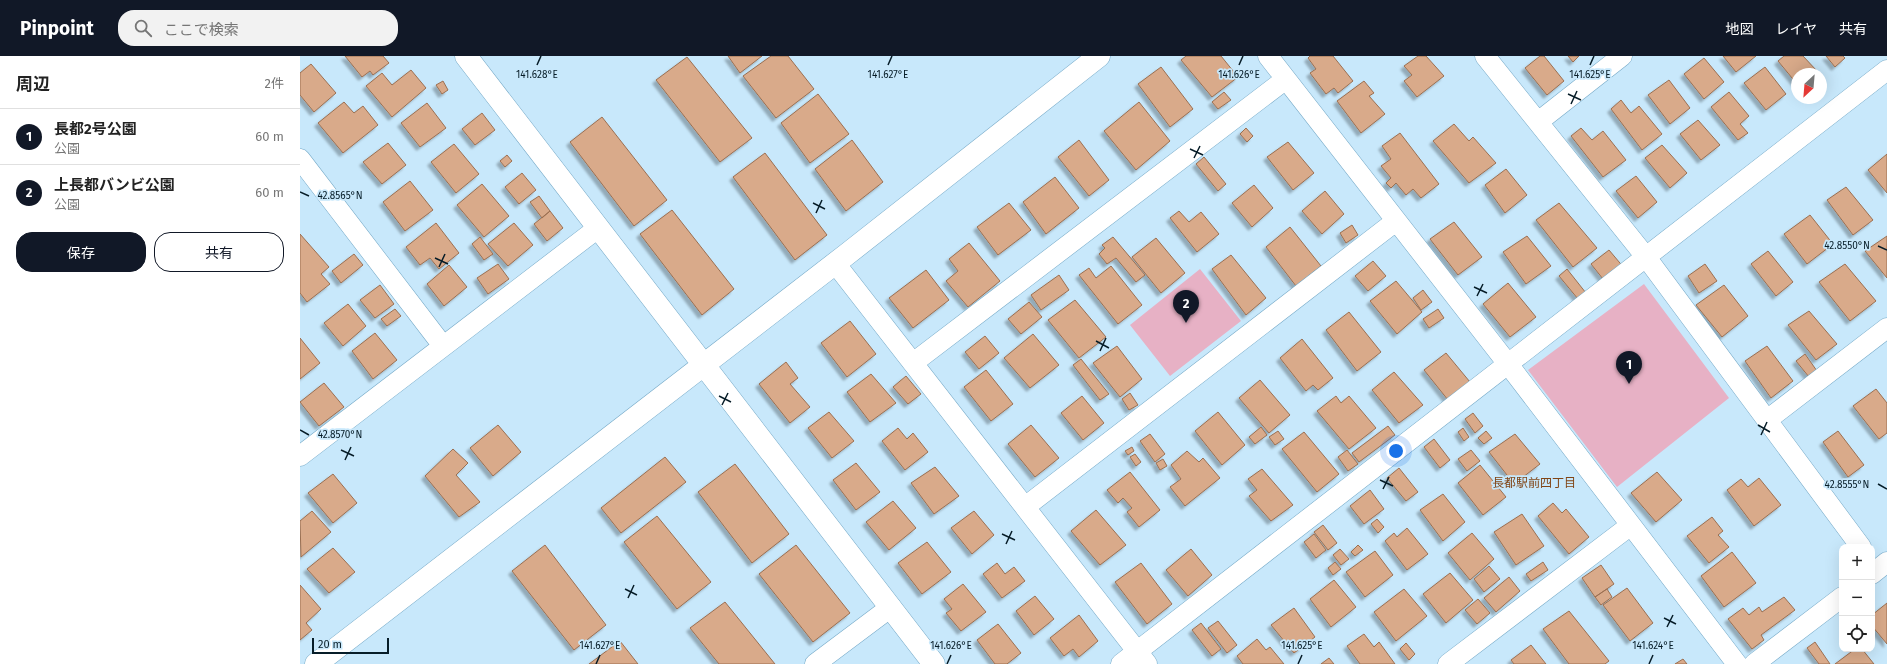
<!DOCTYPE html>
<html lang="ja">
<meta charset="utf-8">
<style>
body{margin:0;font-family:"Fira Sans","Noto Sans JP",sans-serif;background:#f2f2f2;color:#222}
.controls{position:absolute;right:12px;bottom:12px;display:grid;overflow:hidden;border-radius:8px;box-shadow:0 4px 16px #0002}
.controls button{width:36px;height:36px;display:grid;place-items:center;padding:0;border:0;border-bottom:1px solid #e0e0e0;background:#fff;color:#222;font:20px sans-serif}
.compass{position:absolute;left:1491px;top:12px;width:36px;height:36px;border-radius:50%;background:#fff;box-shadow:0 4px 16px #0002;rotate:206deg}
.scale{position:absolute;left:12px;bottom:10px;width:77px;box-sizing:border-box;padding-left:4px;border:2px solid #071d28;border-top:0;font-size:11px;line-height:14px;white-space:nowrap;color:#071d28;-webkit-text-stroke:3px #c8e8fb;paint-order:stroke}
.you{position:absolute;left:1096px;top:395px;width:14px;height:14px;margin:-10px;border:3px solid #fff;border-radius:50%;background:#1a73e8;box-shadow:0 0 0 6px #1a73e833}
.badge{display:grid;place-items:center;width:26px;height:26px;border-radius:50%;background:#111827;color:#fff;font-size:13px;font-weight:700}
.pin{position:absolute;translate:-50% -33px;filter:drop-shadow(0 1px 2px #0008)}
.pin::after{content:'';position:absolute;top:21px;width:14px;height:12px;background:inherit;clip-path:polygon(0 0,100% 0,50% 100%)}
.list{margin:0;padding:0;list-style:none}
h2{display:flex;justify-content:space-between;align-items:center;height:52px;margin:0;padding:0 16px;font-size:17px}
h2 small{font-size:13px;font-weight:400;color:#767676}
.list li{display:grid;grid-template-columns:26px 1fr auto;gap:12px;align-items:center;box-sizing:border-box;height:56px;padding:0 16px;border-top:1px solid #e0e0e0}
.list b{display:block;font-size:15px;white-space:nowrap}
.list p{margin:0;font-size:13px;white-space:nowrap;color:#767676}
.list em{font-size:13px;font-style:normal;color:#767676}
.actions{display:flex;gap:8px;padding:12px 16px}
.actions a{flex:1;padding:9px 0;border:1px solid #111827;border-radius:16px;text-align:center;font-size:14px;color:#111827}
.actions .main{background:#111827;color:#fff}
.icon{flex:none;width:22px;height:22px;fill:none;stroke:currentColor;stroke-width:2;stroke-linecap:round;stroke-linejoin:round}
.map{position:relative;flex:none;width:1587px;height:608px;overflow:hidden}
header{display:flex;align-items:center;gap:24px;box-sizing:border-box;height:56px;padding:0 20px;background:#111827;color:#fff}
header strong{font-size:19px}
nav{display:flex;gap:22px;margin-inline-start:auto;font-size:14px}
.search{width:280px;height:36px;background:#f2f2f2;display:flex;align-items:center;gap:10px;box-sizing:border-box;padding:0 14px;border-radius:16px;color:#767676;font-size:15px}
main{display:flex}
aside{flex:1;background:#fff}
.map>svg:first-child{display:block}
.green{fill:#e7b1c5}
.building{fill:#d9aa8a;stroke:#9b6f51;filter:url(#shadow)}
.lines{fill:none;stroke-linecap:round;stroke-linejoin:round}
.street-casing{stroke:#75a9c7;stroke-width:21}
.secondary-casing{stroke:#75a9c7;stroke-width:23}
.street{stroke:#fff;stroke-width:20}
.secondary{stroke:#fff;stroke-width:22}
.ticks{fill:none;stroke:#071d28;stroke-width:1.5}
.labels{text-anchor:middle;stroke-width:3.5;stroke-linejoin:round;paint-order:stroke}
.neighbourhood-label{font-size:12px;fill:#804516;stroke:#c8e8fb}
.ticks-label{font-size:10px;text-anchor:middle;fill:#071d28;stroke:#c8e8fb;stroke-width:3.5;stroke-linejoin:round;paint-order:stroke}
</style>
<header>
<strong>Pinpoint</strong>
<div class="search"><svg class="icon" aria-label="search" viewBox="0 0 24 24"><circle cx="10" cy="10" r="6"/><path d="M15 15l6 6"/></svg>ここで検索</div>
<nav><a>地図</a><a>レイヤ</a><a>共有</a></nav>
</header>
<main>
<aside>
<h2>周辺<small>2件</small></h2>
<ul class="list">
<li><span class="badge">1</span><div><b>長都2号公園</b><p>公園</p></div><em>60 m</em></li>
<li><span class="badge">2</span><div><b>上長都バンビ公園</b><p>公園</p></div><em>60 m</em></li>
</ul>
<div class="actions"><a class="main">保存</a><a>共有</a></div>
</aside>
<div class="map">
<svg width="1587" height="608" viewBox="0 0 1587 608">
<defs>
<filter id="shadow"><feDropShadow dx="-3.5" dy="3.5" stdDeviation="1" flood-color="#0004"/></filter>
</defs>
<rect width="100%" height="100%" fill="#c8e8fb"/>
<path class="green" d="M900 213 941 265 870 320 830 269Z
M1344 228 1429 342 1317 431 1228 314Z"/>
<path class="building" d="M45 0H83L89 7 73 19 70 15 62 21Z
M428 0H462L440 17Z
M471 0H488L514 33 476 62 443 20Z
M886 0H921L938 21 912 41 881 4Z
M1010 0H1033L1053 25 1038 37 1034 32 1026 38 1010 17 1016 13 1008 2Z
M1118 0H1126L1144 20 1117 41 1104 25 1112 19 1104 10Z
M1240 0H1244L1264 25 1247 39 1225 12Z
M1268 0H1279L1273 6Z
M1423 0H1456L1436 16Z
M1484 0H1503L1517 15 1513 18H1497V28L1478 5Z
M1526 0H1543L1545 2 1535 11Z
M387 1 452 82 420 106 356 24Z
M1404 2 1424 26 1404 43 1384 18Z
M11 8 36 37 14 56 0 39V17Z
M861 11 893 53 870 71 838 28Z
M1465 11 1486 38 1466 54 1444 27Z
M111 14 126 32 92 61 66 30 82 17 92 29Z
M1369 24 1390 52 1370 68 1348 39Z
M143 25 148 34 142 38 136 29Z
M1064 25 1074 37 1069 40 1085 58 1061 77 1037 45Z
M924 36 931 44 918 53 912 46Z
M1429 36 1449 60 1440 68 1448 77 1438 84 1411 51Z
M518 38 549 78 510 107 481 67Z
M1321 44 1331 57 1339 50 1362 78 1342 94 1311 53Z
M44 46 54 57 63 50 78 69 43 97 18 67Z
M839 46 870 85 836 114 804 75Z
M127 47 146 72 120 91 101 67Z
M182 57 195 74 175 89 162 73Z
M302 61 367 144 334 170 270 86Z
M1398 64 1420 89 1401 104 1380 78Z
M1154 68 1169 85 1173 81 1196 107 1169 127 1133 85Z
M946 72 953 80 947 86 940 78Z
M1281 72 1292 84 1303 75 1326 104 1303 121 1271 80Z
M1100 77 1139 128 1121 142 1113 133 1106 139 1096 127 1091 132 1086 127 1091 122 1081 110 1091 103 1082 90Z
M552 84 583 126 546 155 515 113Z
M779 84 809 124 789 140 758 101Z
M988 86 1014 117 993 134 967 101Z
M88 87 106 109 82 128 63 106Z
M154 88 179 118 156 137 131 106Z
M1362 89 1387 117 1370 132 1345 102Z
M465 97 527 179 495 204 433 121Z
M1587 98V137L1568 114Z
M207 99 212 105 205 111 200 105Z
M904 101 926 128 918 135 896 108Z
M1206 113 1227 139 1205 157 1185 129Z
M222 117 236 134 219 148 205 131Z
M1336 120 1357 146 1338 162 1316 135Z
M755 121 779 152 746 178 723 146Z
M110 125 133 154 105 175 83 146Z
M182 128 209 160 184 181 157 149Z
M954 129 973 152 952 171 932 147Z
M1546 131 1573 164 1553 179 1527 144Z
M1025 135 1044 158 1022 178 1002 155Z
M239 140 250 155 242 162 230 146Z
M709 147 731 174 698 199 677 171Z
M1259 147 1297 192 1273 211 1236 164Z
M372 154 434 233 402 259 340 178Z
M250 155 263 172 247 185 234 168Z
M879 155 889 166 901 156 919 178 897 196 870 162Z
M1510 159 1533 188 1507 208 1484 178Z
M1154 166 1182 201 1158 219 1130 183Z
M136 167 159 197 139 213 130 202 120 209 106 191Z
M214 167 233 189 208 210 188 188Z
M1052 169 1058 179 1046 187 1040 177Z
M990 171 1021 210 996 230 966 191Z
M0 178 29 211 21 218 30 228 7 246 0 237Z
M1227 180 1251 210 1226 228 1203 196Z
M1587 180V222L1565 195Z
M180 181 193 198 184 204 172 188Z
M813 181 845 219 836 226 816 202 807 208 799 198 805 192 802 189Z
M856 182 885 217 861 237 832 201Z
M669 187 700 225 668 251 646 225 658 215 649 203Z
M1309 194 1325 213 1307 228 1291 208Z
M1468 195 1493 226 1476 240 1451 208Z
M54 198 63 209 41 227 32 215Z
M931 199 966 242 946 259 912 213Z
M1073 205 1086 220 1068 235 1055 220Z
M198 208 209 223 188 238 177 222Z
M1405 208 1417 225 1399 237 1388 220Z
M1545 208 1576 245 1550 265 1519 226Z
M149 209 167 231 144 250 127 228Z
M811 210 842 249 818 268 779 219 789 212 796 222Z
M1267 213 1286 237 1278 243 1259 220Z
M626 214 649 244 613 272 589 242Z
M759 219 769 234 741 254 731 239Z
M1096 225 1122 256 1097 278 1070 245Z
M1208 227 1236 261 1210 281 1183 248Z
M80 229 94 248 75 262 60 244Z
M1424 229 1448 260 1422 281 1396 249Z
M1123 234 1132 246 1121 254 1113 242Z
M775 244 806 281 779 302 748 264Z
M729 246 742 261 721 278 708 263Z
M48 248 66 270 43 290 24 267Z
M95 253 101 260 87 270 81 263Z
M1138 253 1144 262 1129 272 1123 263Z
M1509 255 1537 288 1516 304 1488 269Z
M1049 256 1081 296 1057 315 1026 274Z
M550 265 576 298 547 321 521 287Z
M75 277 97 304 73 323 52 295Z
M733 278 759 309 730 332 704 302Z
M685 280 699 297 679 313 665 296Z
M0 282 20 307 0 323Z
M1002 283 1033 322 1018 334 1013 329 1006 335 980 302Z
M817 290 842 323 820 341 793 307Z
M1467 290 1493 325 1471 342 1445 305Z
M1146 297 1170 326 1148 344 1124 314Z
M1505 298 1517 315 1509 321 1496 305Z
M781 303 809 338 800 344 773 309Z
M486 306 498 322 490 328 510 351 490 367 459 328Z
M686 314 713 348 691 365 664 331Z
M1094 316 1123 349 1099 367 1072 334Z
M571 318 596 347 570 366 547 336Z
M606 320 621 338 608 348 593 331Z
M960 324 990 359 969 377 939 342Z
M24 327 44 351 19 370 0 346Z
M1576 333 1587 347V377L1579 383 1553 350Z
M830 337 838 349 829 354 822 343Z
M782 340 804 367 783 384 761 357Z
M1036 340 1041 347 1049 340 1076 372 1049 393 1017 355Z
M529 356 554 385 532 402 508 372Z
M918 356 945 389 922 409 895 375Z
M1173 357 1183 370 1175 377 1165 363Z
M198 369 221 396 193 420 170 392Z
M731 369 759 402 735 421 708 388Z
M1088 370 1095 379 1059 406 1052 397Z
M961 371 967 379 955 388 949 381Z
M598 372 607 383 613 377 628 396 605 414 582 385Z
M1163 372 1169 381 1164 385 1158 376Z
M978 375 984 383 975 389 969 381Z
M1186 375 1192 382 1184 388 1178 382Z
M1538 375 1564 409 1548 421 1523 386Z
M1004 376 1039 418 1017 436 982 393Z
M850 378 865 398 855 406 840 385Z
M1215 378 1240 408 1214 428 1189 396Z
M1134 383 1150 404 1140 412 1124 391Z
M832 391 834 395 828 399 825 395Z
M153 393 168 407 156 419 180 446 159 461 125 420Z
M1047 394 1058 408 1048 415 1038 401Z
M1171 394 1180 405 1167 415 1158 403Z
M887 395 899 406 903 402 920 422 885 450 870 431 881 423 871 409Z
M835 398 841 406 836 410 830 401Z
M365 401 386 426 321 477 301 452Z
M863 403 867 410 860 414 856 407Z
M556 407 580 436 556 454 533 424Z
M435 408 489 478 452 507 398 436Z
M1180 409 1206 441 1183 459 1158 427Z
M635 411 659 440 634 458 611 427Z
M1099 412 1118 436 1106 445 1087 422Z
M962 413 993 449 971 465 949 440 957 434 948 423Z
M830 416 860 454 839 471 827 456 832 452 823 442 818 447 807 434Z
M1357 416 1382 444 1356 466 1331 437Z
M33 418 57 447 33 467 8 437Z
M1459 422 1481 449 1454 470 1427 434 1441 423 1448 431Z
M1070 434 1084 453 1064 468 1050 450Z
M1143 438 1165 466 1143 485 1120 454Z
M593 445 616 472 589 494 566 466Z
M1253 447 1262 457 1266 453 1289 481 1269 498 1238 460Z
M796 454 826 489 800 509 771 475Z
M12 455 31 476 1 501 0 465Z
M674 455 694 479 672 498 651 472Z
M1222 458 1244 490 1216 509 1194 476Z
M357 460 411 526 377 553 324 486Z
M1412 461 1423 475 1418 479 1429 491 1409 507 1387 480Z
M1077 463 1084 471 1078 477 1071 468Z
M1023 469 1037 487 1028 494 1014 476Z
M1107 472 1128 498 1107 514 1085 485 1094 477 1097 481Z
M1172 477 1194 503 1170 524 1148 497Z
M1014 478 1026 494 1016 502 1004 486Z
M627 486 651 516 622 538 598 507Z
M245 489 306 569 274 594 212 515Z
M496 489 550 557 513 586 459 518Z
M1058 489 1063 494 1055 500 1051 496Z
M33 492 55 516 29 537 7 513Z
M891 493 912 519 888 540 866 514Z
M1040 493 1049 503 1041 509 1033 499Z
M1075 495 1093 519 1065 541 1046 516Z
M1432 496 1456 527 1424 551 1401 520Z
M1035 506 1041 513 1033 519 1028 512Z
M1243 506 1248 514 1231 525 1226 518Z
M697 507 705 518 714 511 725 525 702 542 683 518Z
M841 507 872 548 847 568 815 526Z
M1301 509 1314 528 1295 541 1282 522Z
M1189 510 1200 523 1184 536 1174 523Z
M1150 517 1173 544 1146 567 1123 538Z
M1209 521 1220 535 1196 556 1184 542Z
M1034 524 1056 551 1031 571 1010 543Z
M663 528 686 556 661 575 646 557 652 553 644 543Z
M0 529 21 553 6 567 12 574 0 584Z
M1327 532 1353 567 1330 585 1303 549Z
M1104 533 1127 560 1096 585 1074 556Z
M1307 533 1312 541 1301 549 1295 541Z
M735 540 754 563 734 579 716 555Z
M1484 541 1495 554 1461 579 1464 584 1452 593 1428 563 1443 552 1449 559 1459 551 1462 556Z
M1178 543 1190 557 1177 568 1165 554Z
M425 546 475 608H419L390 572Z
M1587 547V588L1572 570V559Z
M994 552 1015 581 994 597 971 569Z
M1269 555 1309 605 1305 608H1269L1243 573Z
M779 559 798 585 779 601 773 593 764 600 750 582Z
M918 565 937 589 927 597 908 572Z
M901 567 921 593 912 600 892 574Z
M698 568 721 597 707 608H695L677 584Z
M1064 578 1074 591 1079 586 1095 608H1060L1047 590Z
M957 583 966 594 970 591 984 608H943L937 600Z
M320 585 338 608H289Z
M1515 586 1530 608H1519L1507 592Z
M1106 587 1115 598 1109 604 1100 593Z
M1231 589 1246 608H1214L1211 604Z
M1555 593H1562L1574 608H1535Z
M1029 602 1034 608H1021Z
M1383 603 1387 608H1375Z"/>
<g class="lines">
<defs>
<path id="street" d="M968 0 1208 308 1437 608
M1185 0 1346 201 1561 491
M1238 66 1322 0
M0 103 143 290
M535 207 847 608
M613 307 986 23
M1467 364 1587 272
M0 400 298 172
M725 451 1096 165
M1572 518 1587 506
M515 608 591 551
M821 608 1587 14
M1148 608 1331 469
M1454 608 1542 541"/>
<path id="secondary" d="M166 0 634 608
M16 608 546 199 799 0"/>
</defs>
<use href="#street" class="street-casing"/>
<use href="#secondary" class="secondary-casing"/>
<use href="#street" class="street"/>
<use href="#secondary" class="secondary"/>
</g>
<path class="ticks" d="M237 9 241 0M588 9 592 0M939 9 943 0M1290 9 1294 0M1268 38 1281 44M1271 48 1277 35M890 93 903 99M894 102 900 90M0 136 9 140M513 147 525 153M516 157 522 144M1578 190 1587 194M135 202 148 208M139 211 145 198M1174 231 1187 237M1177 240 1183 228M796 285 809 292M800 295 806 282M419 340 431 346M422 349 428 337M1458 369 1470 376M0 374 9 379M1461 379 1467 366M41 394 54 400M45 404 51 391M1080 424 1093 430M1578 428 1587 433M1083 433 1089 421M702 478 715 484M706 488 712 475M325 533 337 539M328 542 334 529M1364 562 1376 568M1367 571 1373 559M296 608 300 599M647 608 651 599M998 608 1002 599M1349 608 1353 599"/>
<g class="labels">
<g class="neighbourhood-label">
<text x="1234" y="431">長都駅前四丁目</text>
</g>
</g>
<g class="ticks-label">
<text x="237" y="22">141.628°E</text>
<text x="588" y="22">141.627°E</text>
<text x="939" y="22">141.626°E</text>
<text x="1290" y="22">141.625°E</text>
<text x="40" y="143">42.8565°N</text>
<text x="1547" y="193">42.8550°N</text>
<text x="40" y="382">42.8570°N</text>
<text x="1547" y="432">42.8555°N</text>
<text x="300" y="593">141.627°E</text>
<text x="651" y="593">141.626°E</text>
<text x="1002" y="593">141.625°E</text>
<text x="1353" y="593">141.624°E</text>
</g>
</svg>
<div class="controls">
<button>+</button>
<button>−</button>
<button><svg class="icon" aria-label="locate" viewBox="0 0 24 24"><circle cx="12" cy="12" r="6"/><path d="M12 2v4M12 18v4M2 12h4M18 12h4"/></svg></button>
</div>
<svg class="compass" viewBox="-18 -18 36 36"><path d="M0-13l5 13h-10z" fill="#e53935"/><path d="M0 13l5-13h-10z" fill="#767676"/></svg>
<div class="scale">20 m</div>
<div class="you"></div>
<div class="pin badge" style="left:1329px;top:328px">1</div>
<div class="pin badge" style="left:886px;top:267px">2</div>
</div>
</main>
